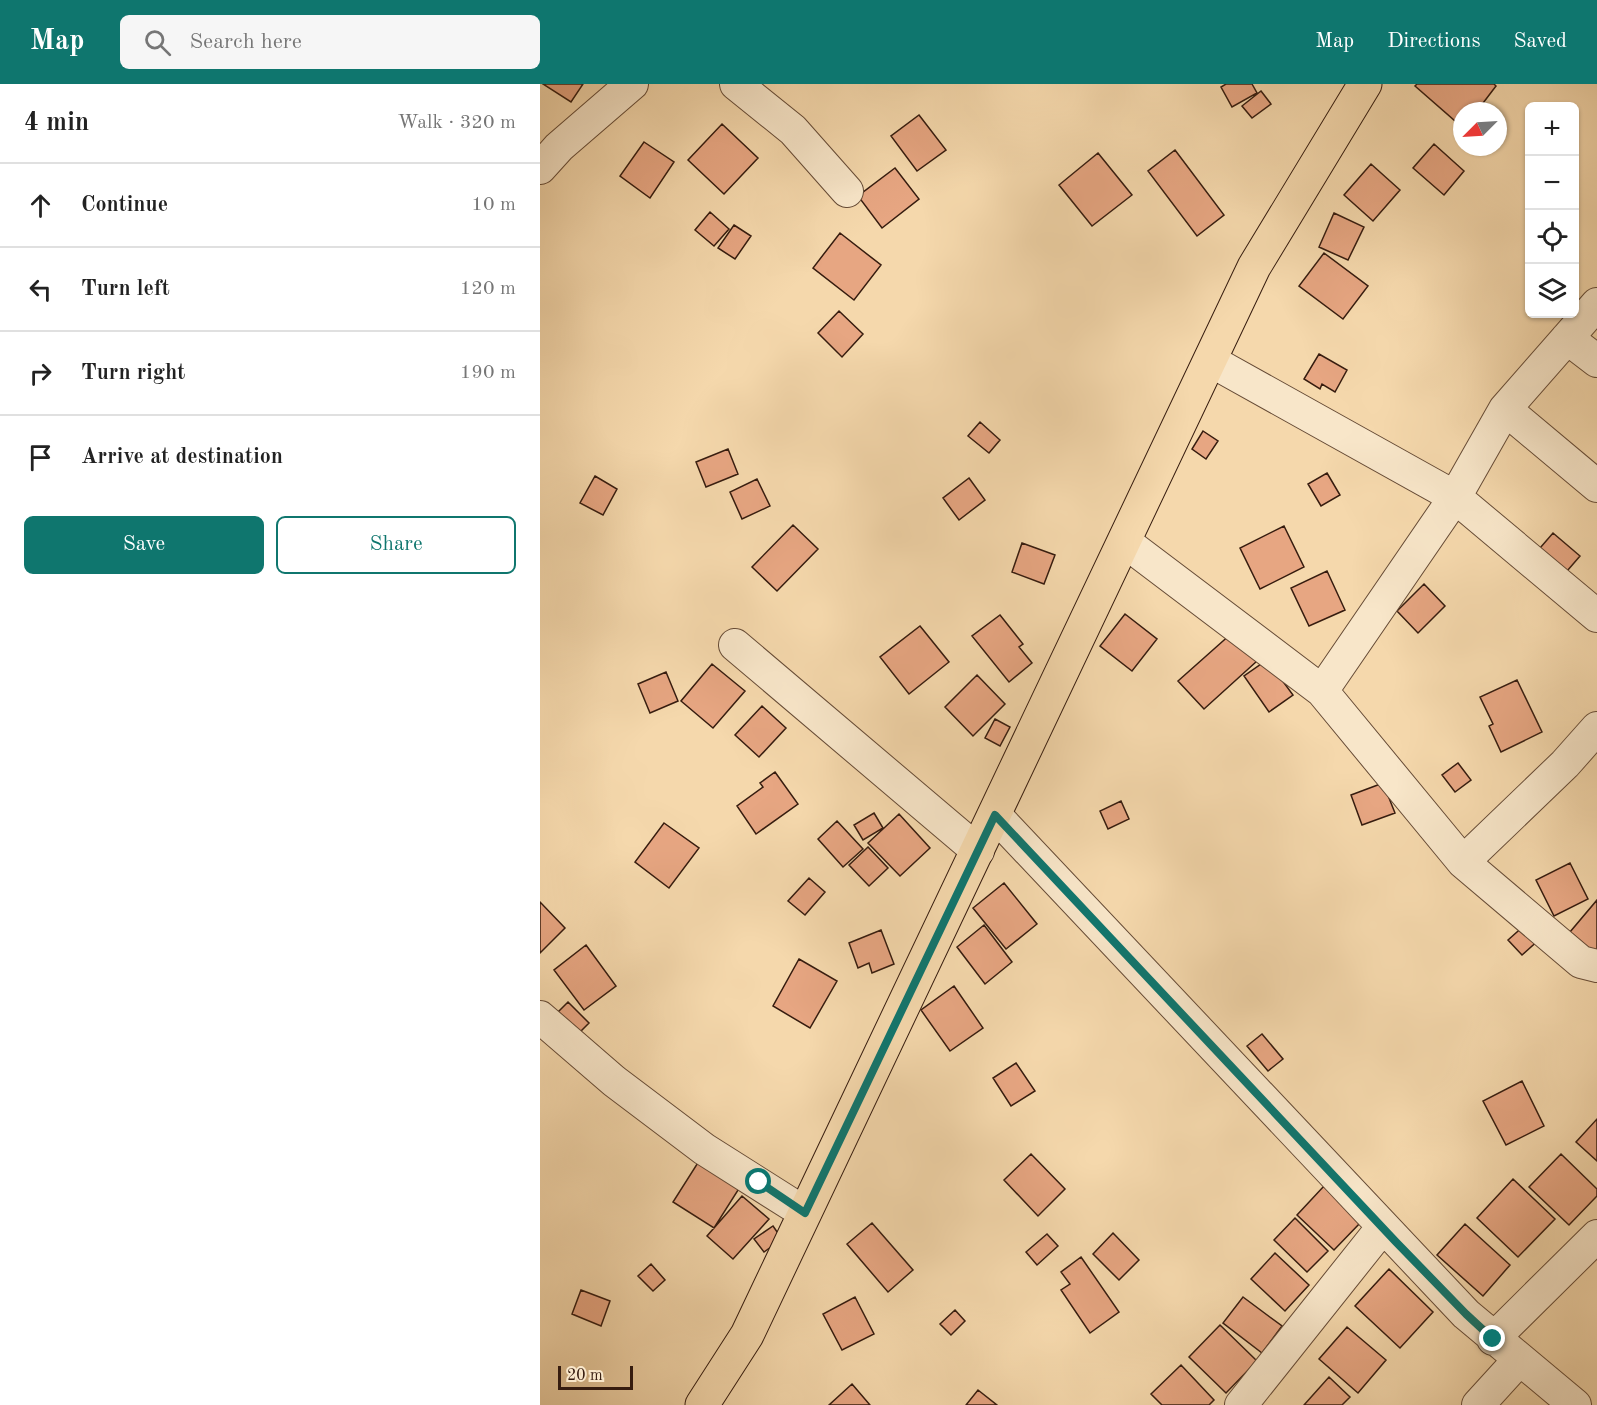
<!DOCTYPE html>
<meta charset="utf-8">
<style>
body{margin:0;font-family:"Old Standard TT",serif;background:#f6f6f6;color:#222}
.controls{position:absolute;right:18px;top:18px;display:grid;overflow:hidden;border-radius:9px;box-shadow:0 2px 4px #0004}
.controls button{width:54px;height:54px;display:grid;place-items:center;padding:0;border:0;border-bottom:2px solid #e0e0e0;background:#fff;color:#222;font:30px sans-serif}
.compass{position:absolute;left:913px;top:18px;width:54px;height:54px;border-radius:50%;background:#fff;box-shadow:0 2px 4px #0004;rotate:246deg}
.scale{position:absolute;left:18px;bottom:15px;width:75px;box-sizing:border-box;padding-left:6px;border:3px solid #361c0f;border-top:0;font-size:16px;line-height:21px;white-space:nowrap;color:#361c0f;-webkit-text-stroke:4px #f8e6c9;paint-order:stroke}
.stop{position:absolute;width:18px;height:18px;margin:-14px;border:4px solid #0f766e;border-radius:50%;background:#fff}
.stop.end{background:#0f766e;border-color:#fff;box-shadow:0 2px 6px #0008}
.list{margin:0;padding:0;list-style:none}
h2{display:flex;justify-content:space-between;align-items:center;height:78px;margin:0;padding:0 24px;font-size:26px}
h2 small{font-size:20px;font-weight:400;color:#767676}
.list li{display:grid;grid-template-columns:39px 1fr auto;gap:18px;align-items:center;box-sizing:border-box;height:84px;padding:0 24px;border-top:2px solid #e0e0e0}
.list b{display:block;font-size:22px;white-space:nowrap}
.list em{font-size:20px;font-style:normal;color:#767676}
.actions{display:flex;gap:12px;padding:18px 24px}
.actions a{flex:1;padding:14px 0;border:2px solid #0f766e;border-radius:9px;text-align:center;font-size:21px;color:#0f766e}
.actions .main{background:#0f766e;color:#fff}
.icon{flex:none;width:33px;height:33px;fill:none;stroke:currentColor;stroke-width:2;stroke-linecap:round;stroke-linejoin:round}
.map{position:relative;flex:none;width:1057px;height:1321px;overflow:hidden}
header{display:flex;align-items:center;gap:36px;box-sizing:border-box;height:84px;padding:0 30px;background:#0f766e;color:#fff}
header strong{font-size:28px}
nav{display:flex;gap:33px;margin-inline-start:auto;font-size:21px}
.search{width:420px;height:54px;background:#f6f6f6;display:flex;align-items:center;gap:15px;box-sizing:border-box;padding:0 21px;border-radius:9px;color:#767676;font-size:22px}
main{display:flex}
aside{flex:1;background:#fff}
.map>svg:first-child{display:block}
.building{fill:#e7a682;stroke:#361c0f;stroke-width:1.5}
.lines{fill:none;stroke-linecap:round;stroke-linejoin:round}
.minor-casing{stroke:#664b36;stroke-width:34}
.major-casing{stroke:#361c0f;stroke-width:35}
.minor{stroke:#f8e6c9;stroke-width:32}
.major{stroke:#f5d8ac;stroke-width:33}
.route{stroke:#0f766e;stroke-width:8}
</style>
<header>
<strong>Map</strong>
<div class="search"><svg class="icon" aria-label="search" viewBox="0 0 24 24"><circle cx="10" cy="10" r="6"/><path d="M15 15l6 6"/></svg>Search here</div>
<nav><a>Map</a><a>Directions</a><a>Saved</a></nav>
</header>
<main>
<aside>
<h2>4 min<small>Walk · 320 m</small></h2>
<ul class="list">
<li><svg class="icon" aria-label="ahead" viewBox="0 0 24 24"><path d="M12 20V5M6 11l6-6 6 6"/></svg><div><b>Continue</b></div><em>10 m</em></li>
<li><svg class="icon" aria-label="left" viewBox="0 0 24 24"><path d="M17 20v-9H6M10 6l-5 5 5 5"/></svg><div><b>Turn left</b></div><em>120 m</em></li>
<li><svg class="icon" aria-label="right" viewBox="0 0 24 24"><path d="M7 20v-9h11M14 6l5 5-5 5"/></svg><div><b>Turn right</b></div><em>190 m</em></li>
<li><svg class="icon" aria-label="arrive" viewBox="0 0 24 24"><path d="M6 21V4h12l-3 4 3 4H6"/></svg><div><b>Arrive at destination</b></div></li>
</ul>
<div class="actions"><a class="main">Save</a><a>Share</a></div>
</aside>
<div class="map">
<svg width="1057" height="1321" viewBox="0 0 1057 1321">
<rect width="100%" height="100%" fill="#f5d8ac"/>
<filter id="stains"><feTurbulence type="fractalNoise" baseFrequency=".00333" numOctaves="4"/><feColorMatrix values="0 0 0 0 .2 0 0 0 0 .09 0 0 0 0 .02 0 0 0 .5 -.17"/></filter>
<radialGradient id="worn" r=".72"><stop offset=".6" stop-color="#630" stop-opacity="0"/><stop offset="1" stop-color="#630" stop-opacity=".3"/></radialGradient>
<path class="building" d="M3 0H43L31 18Z
M686 0H712L717 9 692 23 681 3Z
M877 0H954L956 2 937 27H922V43L875 2Z
M721 7 731 20 712 34 702 22Z
M379 31 406 66 377 87 351 52Z
M182 40 218 74 184 110 148 76Z
M104 58 134 78 110 114 80 92Z
M894 60 924 87 904 111 873 84Z
M635 66 684 131 657 152 608 87Z
M558 69 592 111 552 142 519 101Z
M831 80 860 106 833 137 804 111Z
M355 84 379 115 342 144 318 112Z
M170 128 189 145 174 162 155 146Z
M794 129 824 143 808 176 779 163Z
M194 141 211 152 195 175 178 164Z
M300 149 341 181 314 216 273 184Z
M784 169 828 202 803 235 759 202Z
M299 227 323 250 302 273 278 249Z
M779 270 807 286 795 308 782 300 780 305 764 295Z
M440 338 460 356 449 369 428 352Z
M663 347 678 357 666 375 652 365Z
M188 365 198 390 166 403 156 378Z
M787 389 800 411 781 422 768 400Z
M55 392 77 405 63 431 40 419Z
M429 394 445 416 419 436 403 414Z
M217 395 230 422 202 435 190 408Z
M253 441 278 465 237 507 212 483Z
M744 442 764 483 720 505 700 464Z
M1013 449 1040 472 1021 494 994 471Z
M482 459 515 471 504 500 472 488Z
M787 487 805 526 769 542 751 504Z
M884 500 905 522 878 549 857 527Z
M585 530 617 555 592 587 560 562Z
M460 531 483 560 479 563 492 579 469 598 432 552Z
M380 542 409 578 369 610 340 573Z
M692 549 717 577 664 625 638 597Z
M744 564 739 592 753 611 729 628 704 592Z
M172 580 205 607 173 644 141 617Z
M126 588 138 617 110 629 98 600Z
M437 591 465 620 433 652 405 623Z
M977 596 1002 648 961 668 949 642 953 640 940 613Z
M222 622 246 644 219 673 195 651Z
M455 635 470 643 460 662 445 654Z
M918 679 931 696 915 708 902 691Z
M235 688 258 720 216 750 197 722 223 703 220 699Z
M843 699 855 729 822 741 811 711Z
M581 717 589 735 568 745 560 727Z
M334 729 343 744 323 756 314 741Z
M359 730 390 764 360 792 328 759Z
M297 737 323 765 303 783 278 755Z
M124 739 159 764 129 804 95 778Z
M328 763 348 784 329 802 309 781Z
M1030 779 1048 815 1014 832 996 796Z
M269 794 285 808 265 831 248 817Z
M464 799 497 840 466 865 433 824Z
M1057 816V871L1030 848Z
M0 818 25 844 0 869Z
M987 839 1001 854 982 871 968 856Z
M444 841 472 878 445 900 417 863Z
M341 846 354 880 332 889 329 879 318 884 309 859Z
M46 861 76 902 44 926 14 886Z
M259 875 297 897 270 944 233 922Z
M414 902 443 944 410 967 381 926Z
M28 918 49 939 30 958 9 937Z
M722 950 743 975 728 987 707 962Z
M476 979 495 1007 471 1022 453 994Z
M982 997 1004 1042 966 1061 943 1017Z
M1057 1035V1077L1036 1058Z
M491 1070 525 1105 498 1132 464 1096Z
M1021 1070 1057 1105V1112L1029 1141 989 1103Z
M159 1077 200 1103 174 1144 133 1118Z
M973 1095 1015 1135 978 1173 937 1134Z
M784 1102 821 1138 794 1166 757 1131Z
M202 1112 229 1135 193 1175 167 1152Z
M755 1134 788 1167 767 1188 734 1156Z
M332 1139 373 1186 348 1208 307 1160Z
M925 1140 970 1181 943 1212 897 1171Z
M233 1142 242 1155 224 1168 214 1155Z
M573 1149 599 1176 579 1196 553 1170Z
M507 1150 518 1162 497 1181 486 1168Z
M735 1169 769 1201 745 1227 711 1195Z
M541 1173 579 1228 550 1249 521 1206 530 1200 521 1188Z
M111 1180 125 1196 113 1207 98 1192Z
M849 1185 893 1228 860 1264 815 1222Z
M41 1206 70 1217 61 1242 32 1230Z
M315 1213 334 1250 302 1266 283 1230Z
M703 1213 742 1242 722 1269 683 1239Z
M415 1226 425 1237 411 1251 400 1240Z
M680 1241 717 1277 686 1309 649 1273Z
M807 1243 846 1276 818 1309 779 1275Z
M641 1281 674 1316 669 1321H622L611 1310Z
M789 1293 810 1313 802 1321H764Z
M312 1300 330 1321H289Z
M438 1306 457 1321H426Z"/>
<g class="lines">
<defs>
<path id="minor" d="M196 0 253 46 307 107
M0 84 19 63 92 0
M1057 220 965 325 915 413 1057 532
M1027 254 1057 277
M965 325 1057 402
M585 458 782 607 915 413 671 277
M195 561 438 767
M782 607 923 778 1041 878 1057 882
M455 731 926 1230 1035 1321
M923 778 1025 680 1057 644
M0 933 74 997 164 1065 265 1129
M953 1255 1057 1152
M701 1321 842 1144
M938 1321 979 1276"/>
<path id="major" d="M162 1321 207 1251 714 183 825 0"/>
</defs>
<use href="#minor" class="minor-casing"/>
<use href="#major" class="major-casing"/>
<use href="#minor" class="minor"/>
<use href="#major" class="major"/>
</g>
<g class="lines">
<path class="route" d="M219 1098 265 1129 455 731 856 1158 926 1230 953 1255"/>
</g>
<rect width="100%" height="100%" filter="url(#stains)"/>
<rect width="100%" height="100%" fill="url(#worn)"/>
</svg>
<div class="controls">
<button>+</button>
<button>−</button>
<button><svg class="icon" aria-label="locate" viewBox="0 0 24 24"><circle cx="12" cy="12" r="6"/><path d="M12 2v4M12 18v4M2 12h4M18 12h4"/></svg></button>
<button><svg class="icon" aria-label="layers" viewBox="0 0 24 24"><path d="M12 4l9 5-9 5-9-5zM3 14l9 5 9-5"/></svg></button>
</div>
<svg class="compass" viewBox="-18 -18 36 36"><path d="M0-13l5 13h-10z" fill="#e53935"/><path d="M0 13l5-13h-10z" fill="#767676"/></svg>
<div class="scale">20 m</div>
<div class="stop" style="left:219px;top:1098px"></div>
<div class="stop end" style="left:953px;top:1255px"></div>
</div>
</main>
